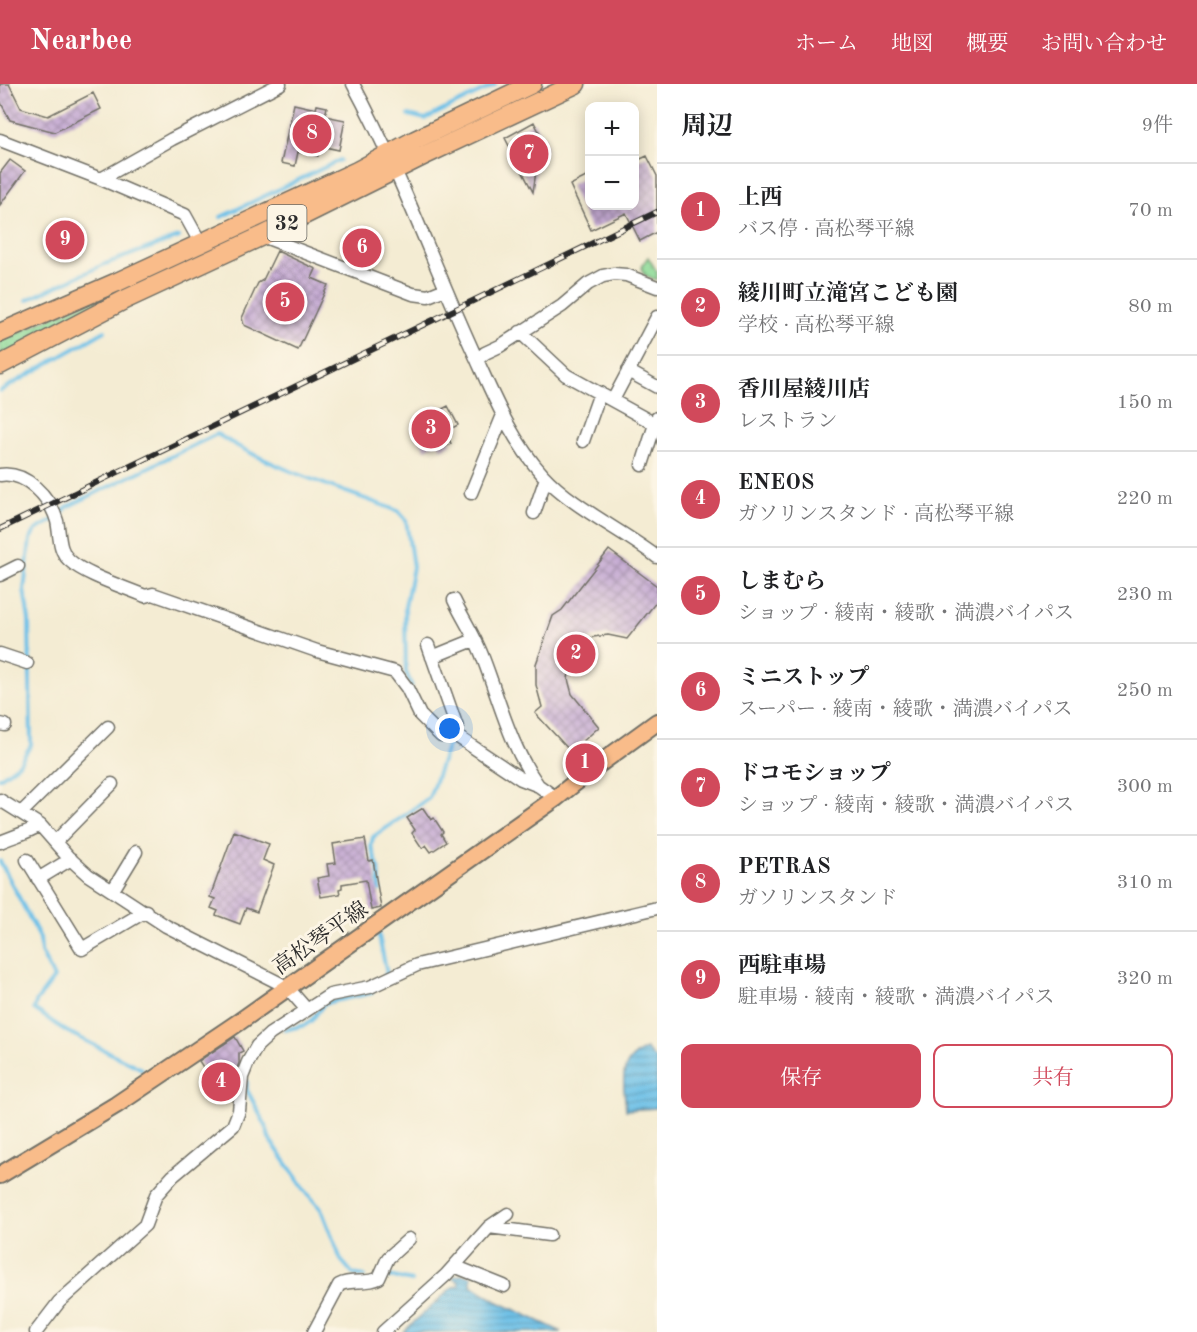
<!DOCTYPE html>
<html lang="ja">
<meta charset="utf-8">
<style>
body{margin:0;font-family:"Old Standard TT","Noto Serif JP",serif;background:#f2f2f2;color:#202124}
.controls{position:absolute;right:18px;top:18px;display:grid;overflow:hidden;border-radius:12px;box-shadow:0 3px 15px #0003}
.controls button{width:54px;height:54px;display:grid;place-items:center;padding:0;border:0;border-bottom:2px solid #e0e0e0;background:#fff;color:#202124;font:30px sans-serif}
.you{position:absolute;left:450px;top:645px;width:21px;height:21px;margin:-15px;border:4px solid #fff;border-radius:50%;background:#1a73e8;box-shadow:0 0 0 9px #1a73e833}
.badge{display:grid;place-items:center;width:39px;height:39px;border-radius:50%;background:#d1495b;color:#fff;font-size:20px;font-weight:700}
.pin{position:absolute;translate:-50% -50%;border:3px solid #fff;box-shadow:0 2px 6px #0006}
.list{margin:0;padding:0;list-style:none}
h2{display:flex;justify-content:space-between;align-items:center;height:78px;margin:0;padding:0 24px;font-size:26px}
h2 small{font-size:20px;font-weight:400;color:#757577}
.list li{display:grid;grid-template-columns:39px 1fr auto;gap:18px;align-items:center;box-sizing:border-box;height:96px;padding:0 24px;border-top:2px solid #e0e0e0}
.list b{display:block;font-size:22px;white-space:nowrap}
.list p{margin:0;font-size:20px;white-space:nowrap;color:#757577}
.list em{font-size:20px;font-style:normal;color:#757577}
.actions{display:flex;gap:12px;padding:18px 24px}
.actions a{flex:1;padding:14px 0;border:2px solid #d1495b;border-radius:12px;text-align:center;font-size:21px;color:#d1495b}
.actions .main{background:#d1495b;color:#fff}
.map{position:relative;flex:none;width:657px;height:1248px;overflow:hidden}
header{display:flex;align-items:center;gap:36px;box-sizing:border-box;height:84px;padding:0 30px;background:#d1495b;color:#fff}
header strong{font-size:28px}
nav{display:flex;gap:33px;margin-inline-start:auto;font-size:21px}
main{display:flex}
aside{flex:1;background:#fff}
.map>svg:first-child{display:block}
.grass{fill:url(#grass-dots);stroke:#5c8362;stroke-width:1.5}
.water{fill:url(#water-rules);stroke:#4b768a;stroke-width:1.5}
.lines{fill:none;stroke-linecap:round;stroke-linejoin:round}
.stream{stroke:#6bc0e8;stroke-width:4}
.building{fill:url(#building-cross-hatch)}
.minor-casing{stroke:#716f66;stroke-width:15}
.major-casing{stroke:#716f66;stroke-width:20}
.highway-casing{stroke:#716f66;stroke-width:21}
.minor{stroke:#fff;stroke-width:12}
.major{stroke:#f9bc8a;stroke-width:16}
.highway{stroke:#f9bc8a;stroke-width:18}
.rail-casing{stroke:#2b2b2b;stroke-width:6}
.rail{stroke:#fcf5e5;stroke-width:4;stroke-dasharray:11;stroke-linecap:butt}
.labels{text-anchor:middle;stroke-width:6;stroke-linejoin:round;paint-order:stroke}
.shield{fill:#fcf5e5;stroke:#6a6863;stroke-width:1.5}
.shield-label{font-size:21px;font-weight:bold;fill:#2b2b2b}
.street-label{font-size:22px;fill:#2b2b2b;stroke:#fcf5e5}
</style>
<header>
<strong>Nearbee</strong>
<nav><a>ホーム</a><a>地図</a><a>概要</a><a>お問い合わせ</a></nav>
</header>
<main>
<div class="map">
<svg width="657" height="1248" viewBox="0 0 657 1248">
<defs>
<pattern id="grass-dots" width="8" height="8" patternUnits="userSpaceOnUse" patternTransform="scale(1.5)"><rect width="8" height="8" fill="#8edb99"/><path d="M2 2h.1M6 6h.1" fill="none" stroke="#7bbc84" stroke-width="1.8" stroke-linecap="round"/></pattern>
<pattern id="water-rules" width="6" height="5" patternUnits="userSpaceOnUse" patternTransform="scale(1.5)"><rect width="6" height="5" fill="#6bc0e8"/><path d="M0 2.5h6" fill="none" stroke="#589cbc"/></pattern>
<pattern id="building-cross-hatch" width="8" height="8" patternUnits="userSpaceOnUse" patternTransform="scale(1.5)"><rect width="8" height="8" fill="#c5aad3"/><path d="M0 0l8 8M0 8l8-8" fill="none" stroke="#a08bab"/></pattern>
</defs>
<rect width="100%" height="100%" fill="#fcf5e5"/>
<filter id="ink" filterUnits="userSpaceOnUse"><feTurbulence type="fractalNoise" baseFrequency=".0167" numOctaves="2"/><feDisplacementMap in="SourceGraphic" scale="12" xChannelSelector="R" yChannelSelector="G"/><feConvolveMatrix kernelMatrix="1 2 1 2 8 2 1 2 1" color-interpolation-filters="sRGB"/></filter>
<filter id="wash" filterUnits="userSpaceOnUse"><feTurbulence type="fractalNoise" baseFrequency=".008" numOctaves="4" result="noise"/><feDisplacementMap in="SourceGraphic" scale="24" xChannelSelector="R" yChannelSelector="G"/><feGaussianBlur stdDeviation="1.35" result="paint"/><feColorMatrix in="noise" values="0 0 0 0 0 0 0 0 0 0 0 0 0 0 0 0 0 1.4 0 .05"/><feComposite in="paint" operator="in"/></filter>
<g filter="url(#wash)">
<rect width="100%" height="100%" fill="#f4ecd3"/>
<path class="grass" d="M241 151 242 153 0 274V256Z
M648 173 657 188V196L644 191C640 184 643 179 648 173Z"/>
<path class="water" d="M646 965 657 977V1024L626 1026C624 999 616 978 646 965Z
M461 1191 471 1192V1201L496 1217 562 1248H403L453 1203 459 1202V1198L453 1195 452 1193Z"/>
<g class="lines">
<path class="stream" d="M409 31 425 35 495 1
M221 133 340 76
M27 216 105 180 179 153
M0 307 105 247
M0 694 19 680 31 661 29 536 24 506 30 455 36 446 60 432 67 423 217 350C272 385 338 404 398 427L406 436 413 483 405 523 406 588 412 602
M0 777 40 854 41 868 54 894 36 918 34 925 66 947 142 985
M380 806 379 785 371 762 373 753 429 714 449 658
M378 848 387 890 385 891
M285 946 305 941 312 936 323 921 330 918 372 909 371 907
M247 998V1006L266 1042 269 1054 307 1109 321 1125 341 1176 353 1190 364 1192
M388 1192 412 1197"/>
</g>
<g id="blocks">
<path class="building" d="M0 0H9L21 24 48 32 93 9 101 25 55 48 10 36 0 17Z
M294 20 316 25 317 21 327 23 325 32 345 36 339 66 320 62 318 72 298 68 295 82 281 79Z
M534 38 546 61 542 78 537 81 533 108 505 54Z
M647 72 657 92V148L640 157 626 129 591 146 570 101 590 91V122H634V78Z
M10 76 25 87 0 121V89Z
M373 149 381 165 353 178 349 176 343 164Z
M277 167 316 185 312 194 328 201 298 266 244 241 242 234 258 199 263 196Z
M448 322 458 341 446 347 451 360 441 365 438 358 425 365 412 341Z
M609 466 657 502V517L627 555 608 551 593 553 586 557V561L575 570 571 577 568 595 572 610 599 643 571 668 535 629 542 623 536 601V580L553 532 562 526Z
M423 724 431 736 434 734 443 748 441 750 446 758 431 768 426 761 422 764 412 749 415 746 407 734Z
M234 747 269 760 263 776 274 781 257 828 246 824 240 840 216 831 218 827 211 824 215 815 210 813Z
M365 755 369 777 373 776 381 824 371 826 366 796 342 800V804L339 805 340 810 321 813 317 794 329 792 327 780 336 779 333 760Z
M235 953 243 967 239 969V979L234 992 232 1009 220 1016 211 1002 214 1000 199 977Z"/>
</g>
</g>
<g filter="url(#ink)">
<use href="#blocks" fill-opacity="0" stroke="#716f66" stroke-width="1.5"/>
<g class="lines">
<defs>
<path id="minor" d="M353 0C399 85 432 177 472 265 492 308 510 355 543 391 572 423 622 446 657 473
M0 56 101 95 185 131 201 160
M101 95 172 55 280 0
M262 152 413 210 428 212 445 205
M520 248 566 291 657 341
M477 276 485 269 500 262 562 222 588 200 603 192 614 190 626 191 657 203
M628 287 657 303
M613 316 657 233
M583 357 600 309
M642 381 657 334
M0 391C26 387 50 413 57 437 60 450 58 466 69 476 85 491 124 503 145 512L153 510 317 567 395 588 407 604 420 631 441 652 455 651 521 695 539 702 556 714
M471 409 503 331
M534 429 546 394
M0 491 18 482
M454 516C463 535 476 554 483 574 500 618 510 662 538 701
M428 561 457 643 455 651
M0 570 27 579
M432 573 474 556
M0 640 5 641
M0 716 40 741 68 773 88 791 166 842 287 903 307 926
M21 729 108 643
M0 758C14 752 27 749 40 741
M55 758 112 700
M27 776 82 865 146 827
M38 795 71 775
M113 806 136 768
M489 1143 549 1151
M454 1182 504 1202
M36 1248 59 1218 145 1141 156 1111 173 1092 233 1042 239 1027 242 993 248 978 257 962 270 950 330 911 370 903 417 881 657 824
M314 1248 339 1201C352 1194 366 1201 379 1194L388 1174 409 1155
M383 1248 446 1191 489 1143 508 1130"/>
<path id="major" d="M0 1091 116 1021 239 938 556 714 591 686 657 638"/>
<path id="highway" d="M0 249 115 199 357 87 415 56 532 0
M0 281 124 216 262 152 423 72 576 0"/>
</defs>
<use href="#minor" class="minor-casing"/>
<use href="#major" class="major-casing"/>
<use href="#highway" class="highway-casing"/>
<use href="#minor" class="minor"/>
<use href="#major" class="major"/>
<use href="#highway" class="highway"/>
<defs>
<path id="rail" d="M0 445 657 128"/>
</defs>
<use href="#rail" class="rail-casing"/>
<use href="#rail" class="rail"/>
</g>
</g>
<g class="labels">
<rect class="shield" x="267.5" y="121" width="39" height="36" rx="4.5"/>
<g class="shield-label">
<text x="287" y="146">32</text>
</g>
<g class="street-label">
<text transform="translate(320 853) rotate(-35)" y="8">高松琴平線</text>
</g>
</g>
</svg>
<div class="controls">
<button>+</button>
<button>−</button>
</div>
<div class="you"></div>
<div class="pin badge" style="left:585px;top:679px">1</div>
<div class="pin badge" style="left:576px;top:570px">2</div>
<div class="pin badge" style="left:431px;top:345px">3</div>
<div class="pin badge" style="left:221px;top:998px">4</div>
<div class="pin badge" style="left:285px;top:218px">5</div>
<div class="pin badge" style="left:362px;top:164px">6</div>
<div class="pin badge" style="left:529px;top:70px">7</div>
<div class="pin badge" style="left:312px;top:50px">8</div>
<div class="pin badge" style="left:65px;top:156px">9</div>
</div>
<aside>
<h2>周辺<small>9件</small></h2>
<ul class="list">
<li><span class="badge">1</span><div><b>上西</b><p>バス停 · 高松琴平線</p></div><em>70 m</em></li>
<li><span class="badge">2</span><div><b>綾川町立滝宮こども園</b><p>学校 · 高松琴平線</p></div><em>80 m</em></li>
<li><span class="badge">3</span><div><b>香川屋綾川店</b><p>レストラン</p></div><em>150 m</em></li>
<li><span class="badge">4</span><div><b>ENEOS</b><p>ガソリンスタンド · 高松琴平線</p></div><em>220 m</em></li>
<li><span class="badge">5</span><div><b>しまむら</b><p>ショップ · 綾南・綾歌・満濃バイパス</p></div><em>230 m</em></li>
<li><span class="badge">6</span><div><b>ミニストップ</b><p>スーパー · 綾南・綾歌・満濃バイパス</p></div><em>250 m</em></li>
<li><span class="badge">7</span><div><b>ドコモショップ</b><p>ショップ · 綾南・綾歌・満濃バイパス</p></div><em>300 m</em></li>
<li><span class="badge">8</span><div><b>PETRAS</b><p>ガソリンスタンド</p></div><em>310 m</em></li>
<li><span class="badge">9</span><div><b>西駐車場</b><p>駐車場 · 綾南・綾歌・満濃バイパス</p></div><em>320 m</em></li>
</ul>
<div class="actions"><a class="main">保存</a><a>共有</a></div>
</aside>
</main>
